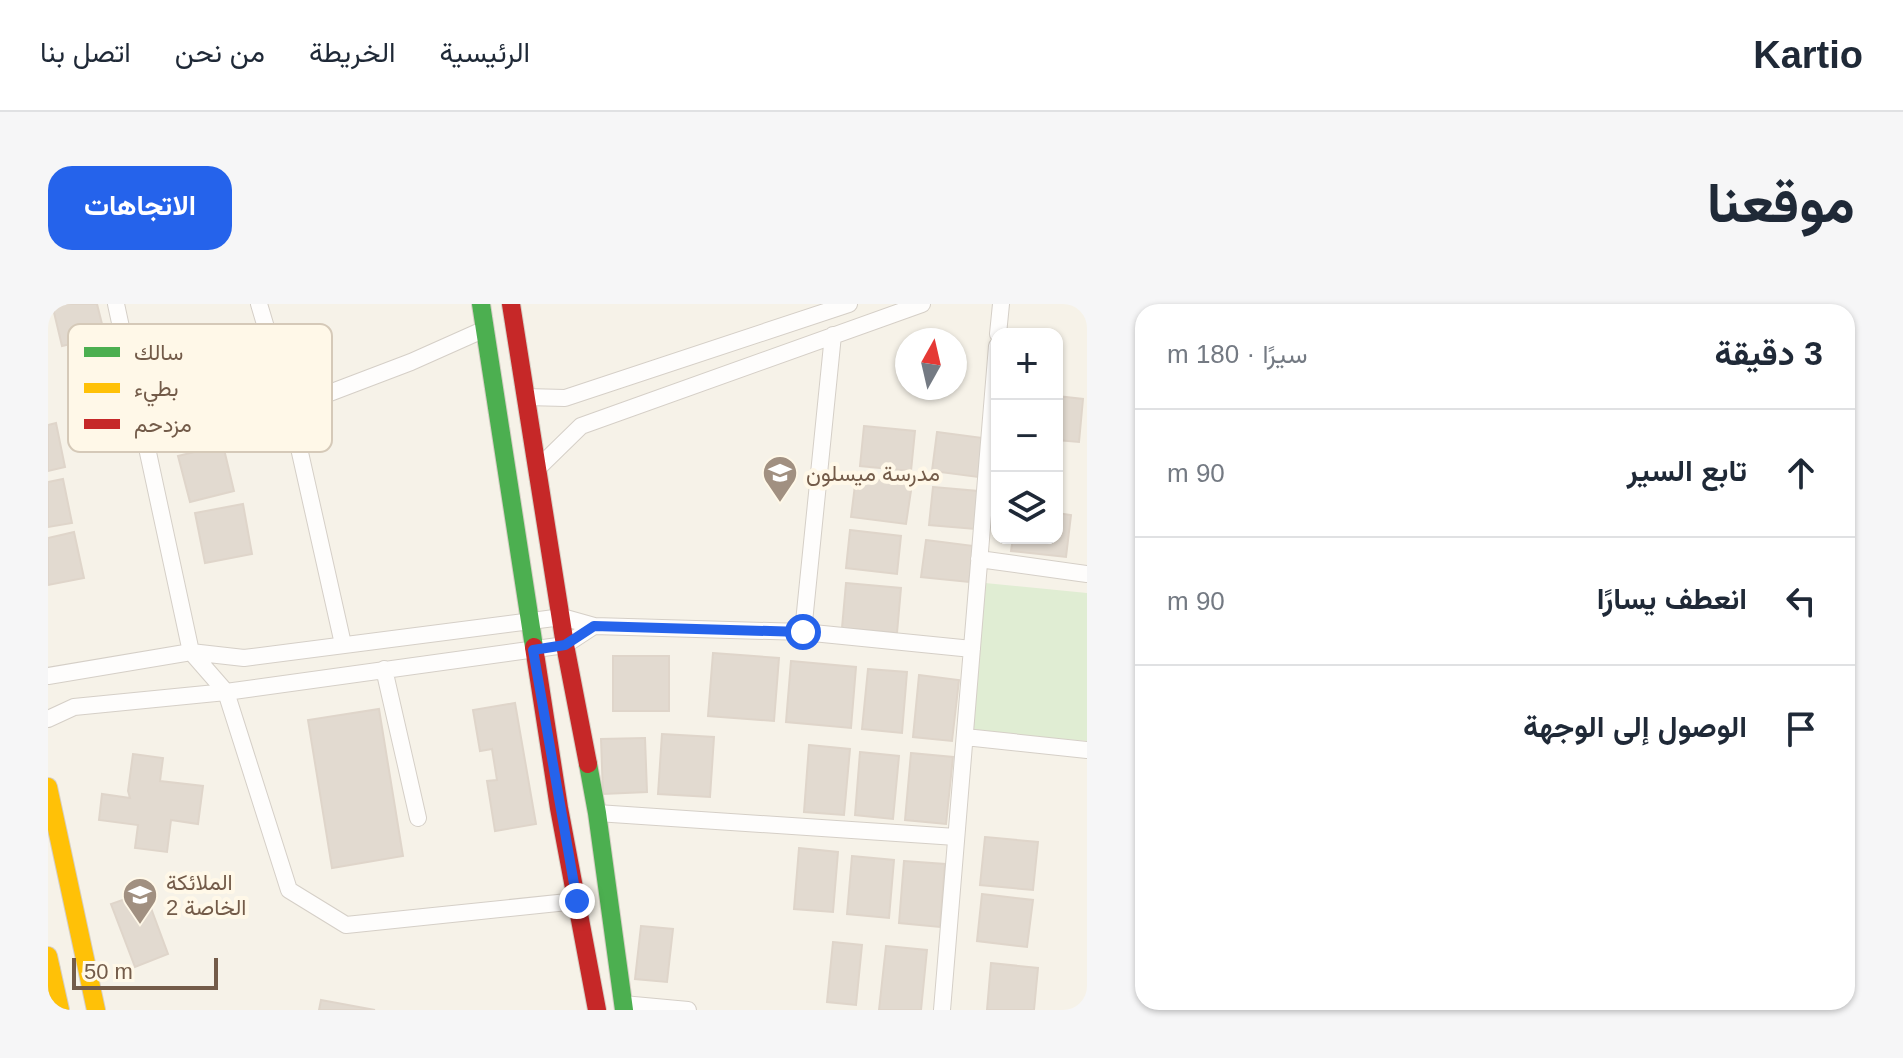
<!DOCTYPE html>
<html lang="ar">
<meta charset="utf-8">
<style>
body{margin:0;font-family:Helvetica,Vazirmatn,sans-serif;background:#f6f6f7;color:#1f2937;direction:rtl}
.controls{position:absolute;right:24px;top:24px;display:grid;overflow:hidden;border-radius:16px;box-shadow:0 2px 6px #0004}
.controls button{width:72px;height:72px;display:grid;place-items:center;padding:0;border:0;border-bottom:2px solid #e0e1e3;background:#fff;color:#1f2937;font:40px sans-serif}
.compass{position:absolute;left:847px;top:24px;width:72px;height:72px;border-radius:50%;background:#fff;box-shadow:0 2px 6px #0004;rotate:8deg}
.scale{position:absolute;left:24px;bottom:20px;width:146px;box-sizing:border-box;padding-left:8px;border:4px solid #735b49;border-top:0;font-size:22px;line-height:28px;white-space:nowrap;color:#735b49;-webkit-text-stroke:6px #fff8e8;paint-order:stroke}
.stop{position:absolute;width:24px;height:24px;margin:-18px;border:6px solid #2563eb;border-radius:50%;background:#fff}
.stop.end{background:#2563eb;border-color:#fff;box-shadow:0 2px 8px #0008}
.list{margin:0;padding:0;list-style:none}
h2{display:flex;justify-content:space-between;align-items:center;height:104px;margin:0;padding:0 32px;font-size:34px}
h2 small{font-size:26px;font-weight:400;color:#747a83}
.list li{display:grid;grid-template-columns:52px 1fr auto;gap:24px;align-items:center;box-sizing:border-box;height:128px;padding:0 32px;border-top:2px solid #e0e1e3}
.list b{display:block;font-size:30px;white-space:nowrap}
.list em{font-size:26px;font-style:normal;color:#747a83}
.icon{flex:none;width:44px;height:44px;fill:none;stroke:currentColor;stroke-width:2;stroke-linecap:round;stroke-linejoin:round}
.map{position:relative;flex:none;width:1039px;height:706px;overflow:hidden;direction:ltr;border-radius:24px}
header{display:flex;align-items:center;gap:48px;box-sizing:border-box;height:112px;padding:0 40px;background:#fff;border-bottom:2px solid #e0e1e3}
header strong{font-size:38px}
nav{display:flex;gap:44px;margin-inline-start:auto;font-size:28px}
.intro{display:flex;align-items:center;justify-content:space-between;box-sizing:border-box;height:192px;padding:0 48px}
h1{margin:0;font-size:56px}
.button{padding:20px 36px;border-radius:24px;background:#2563eb;color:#fff;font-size:28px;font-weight:700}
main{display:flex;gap:48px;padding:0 48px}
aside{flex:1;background:#fff;border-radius:24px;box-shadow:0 2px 6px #0004}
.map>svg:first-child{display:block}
.green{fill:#e0edd3}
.building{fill:#e2dad0;stroke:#dfd5ca;stroke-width:2}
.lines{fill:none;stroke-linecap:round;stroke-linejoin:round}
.street-casing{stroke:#d5cfc7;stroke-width:18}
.fast-casing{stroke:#d5cec4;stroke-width:20}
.slow-casing{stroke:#d5cec4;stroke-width:20}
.jam-casing{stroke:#d5cec4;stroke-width:20}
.street{stroke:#fefdfc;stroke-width:16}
.fast{stroke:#4caf50;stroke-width:18}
.slow{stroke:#ffc107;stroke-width:18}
.jam{stroke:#c62828;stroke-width:18}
.route{stroke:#2563eb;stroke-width:10}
.labels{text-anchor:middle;stroke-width:8;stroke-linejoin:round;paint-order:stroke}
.poi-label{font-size:22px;fill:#735b49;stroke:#fff8e8;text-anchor:start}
.key{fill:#fff8e8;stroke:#d5c9b8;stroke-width:2}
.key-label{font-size:22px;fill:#735b49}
</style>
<header>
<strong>Kartio</strong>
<nav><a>الرئيسية</a><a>الخريطة</a><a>من نحن</a><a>اتصل بنا</a></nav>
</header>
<div class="intro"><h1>موقعنا</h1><a class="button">الاتجاهات</a></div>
<main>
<aside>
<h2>3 دقيقة<small>سيرًا · 180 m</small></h2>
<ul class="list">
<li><svg class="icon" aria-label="ahead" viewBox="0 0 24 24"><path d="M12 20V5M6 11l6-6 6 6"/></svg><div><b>تابع السير</b></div><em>90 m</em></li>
<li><svg class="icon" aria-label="left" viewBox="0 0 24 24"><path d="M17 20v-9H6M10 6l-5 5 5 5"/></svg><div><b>انعطف يسارًا</b></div><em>90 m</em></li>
<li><svg class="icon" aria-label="arrive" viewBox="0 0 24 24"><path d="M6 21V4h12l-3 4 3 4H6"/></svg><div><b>الوصول إلى الوجهة</b></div></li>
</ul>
</aside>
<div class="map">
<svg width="1039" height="706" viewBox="0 0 1039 706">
<rect width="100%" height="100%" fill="#f6f2e8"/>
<path class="green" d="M937 279 1039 289V437L923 427Z"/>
<path class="building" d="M4 0H49L57 32 14 42Z
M1009 92 1035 95 1031 138 1009 136Z
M8 119 17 163 0 167V121Z
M816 122 867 127 863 167 812 162Z
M889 128 935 134 930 173 884 167Z
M175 141 186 187 142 198 130 152Z
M808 173 864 180 858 220 803 213Z
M15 175 24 219 0 223V178Z
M885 183 930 187 927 225 881 221Z
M195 200 204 250 157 259 147 209Z
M1009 209 1023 211 1018 253 963 247 965 234H1009Z
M802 226 853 232 849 270 798 264Z
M26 228 36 274 0 281V234Z
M878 236 926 242 921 278 873 273Z
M798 279 853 284 849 329 794 324Z
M665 349 731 354 726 417 660 412Z
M565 352H621V407H565Z
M743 357 808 363 803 424 738 418Z
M820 365 859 368 854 429 814 425Z
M871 371 911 376 904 437 865 433Z
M467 399 488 520 447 527 439 477 449 476 444 445 432 447 425 406Z
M331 405 355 552 284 564 260 416Z
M614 430 666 433 662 493 610 490Z
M597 434 599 488 555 490 553 435Z
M761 441 802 445 796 511 756 508Z
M812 448 851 452 845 515 807 511Z
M863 449 905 453 898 520 857 516Z
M85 450 115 454 112 477 155 482 150 520 123 516 119 548 87 544 90 521 51 516 54 490 82 494 80 487Z
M937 533 990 538 985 586 932 581Z
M751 544 790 548 785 608 746 605Z
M804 552 846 556 841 614 799 610Z
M856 557 897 560 892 623 851 619Z
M97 588 120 650 87 663 63 600Z
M934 590 985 596 979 643 929 637Z
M593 622 625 625 619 678 587 675Z
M785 638 814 641 808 701 779 698Z
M838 642 879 646 873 706H831Z
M943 659 990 664 986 706H939Z
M273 696 327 706H271Z"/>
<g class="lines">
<defs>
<path id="street" d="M68 0 143 348 178 388 241 586 298 621 529 597
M211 0 242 104 295 340
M950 30 953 0
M478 93 517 94 801 0
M242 104 363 58 437 25
M490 164 533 122 874 0
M931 255 1039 270
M755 328 785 31
M336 365 370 514
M0 372 143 348 196 354 514 313 546 322 755 328 924 345
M0 415 26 403 178 388 517 341 546 322
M917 433 1039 446
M549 509 908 533
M575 700 640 706
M894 706 949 42"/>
<path id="fast" d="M433 0 486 343
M540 460 549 509 576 706"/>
<path id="slow" d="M0 483 48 706
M0 652 12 706
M0 673 3 665"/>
<path id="jam" d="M463 0 517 341 540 460
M486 343 511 504 549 706"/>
</defs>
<use href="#street" class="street-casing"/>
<use href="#fast" class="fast-casing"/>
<use href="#slow" class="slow-casing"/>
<use href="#jam" class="jam-casing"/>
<use href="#street" class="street"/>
<use href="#fast" class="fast"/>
<use href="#slow" class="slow"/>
<use href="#jam" class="jam"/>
</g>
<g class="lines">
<path class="route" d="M529 597 485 346 517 341 546 322 755 328"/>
</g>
<defs>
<symbol id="school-pin" viewBox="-11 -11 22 30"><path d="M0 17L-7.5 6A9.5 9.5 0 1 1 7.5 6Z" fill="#a19081" stroke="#fff8e8"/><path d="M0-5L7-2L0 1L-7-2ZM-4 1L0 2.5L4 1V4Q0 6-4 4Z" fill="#fff"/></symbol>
</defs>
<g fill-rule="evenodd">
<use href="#school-pin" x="712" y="149" width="40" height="54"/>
<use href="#school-pin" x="72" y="571" width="40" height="54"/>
</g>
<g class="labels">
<g class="poi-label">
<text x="758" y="177">مدرسة ميسلون</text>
<text x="118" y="586">الملائكة<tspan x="118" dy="25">الخاصة 2</tspan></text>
</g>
</g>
<rect x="20" y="20" width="264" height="128" rx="12" class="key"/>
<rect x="36" y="43" width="36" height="10" fill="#4caf50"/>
<rect x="36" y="79" width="36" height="10" fill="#ffc107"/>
<rect x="36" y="115" width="36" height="10" fill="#c62828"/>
<g class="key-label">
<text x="86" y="56">سالك</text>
<text x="86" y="92">بطيء</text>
<text x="86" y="128">مزدحم</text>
</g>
</svg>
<div class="controls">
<button>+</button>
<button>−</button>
<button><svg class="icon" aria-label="layers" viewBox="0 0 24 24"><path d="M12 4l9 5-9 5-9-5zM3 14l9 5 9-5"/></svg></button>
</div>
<svg class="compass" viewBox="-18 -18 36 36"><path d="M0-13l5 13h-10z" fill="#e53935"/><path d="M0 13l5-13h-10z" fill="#747a83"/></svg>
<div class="scale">50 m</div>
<div class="stop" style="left:755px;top:328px"></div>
<div class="stop end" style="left:529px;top:597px"></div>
</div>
</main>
